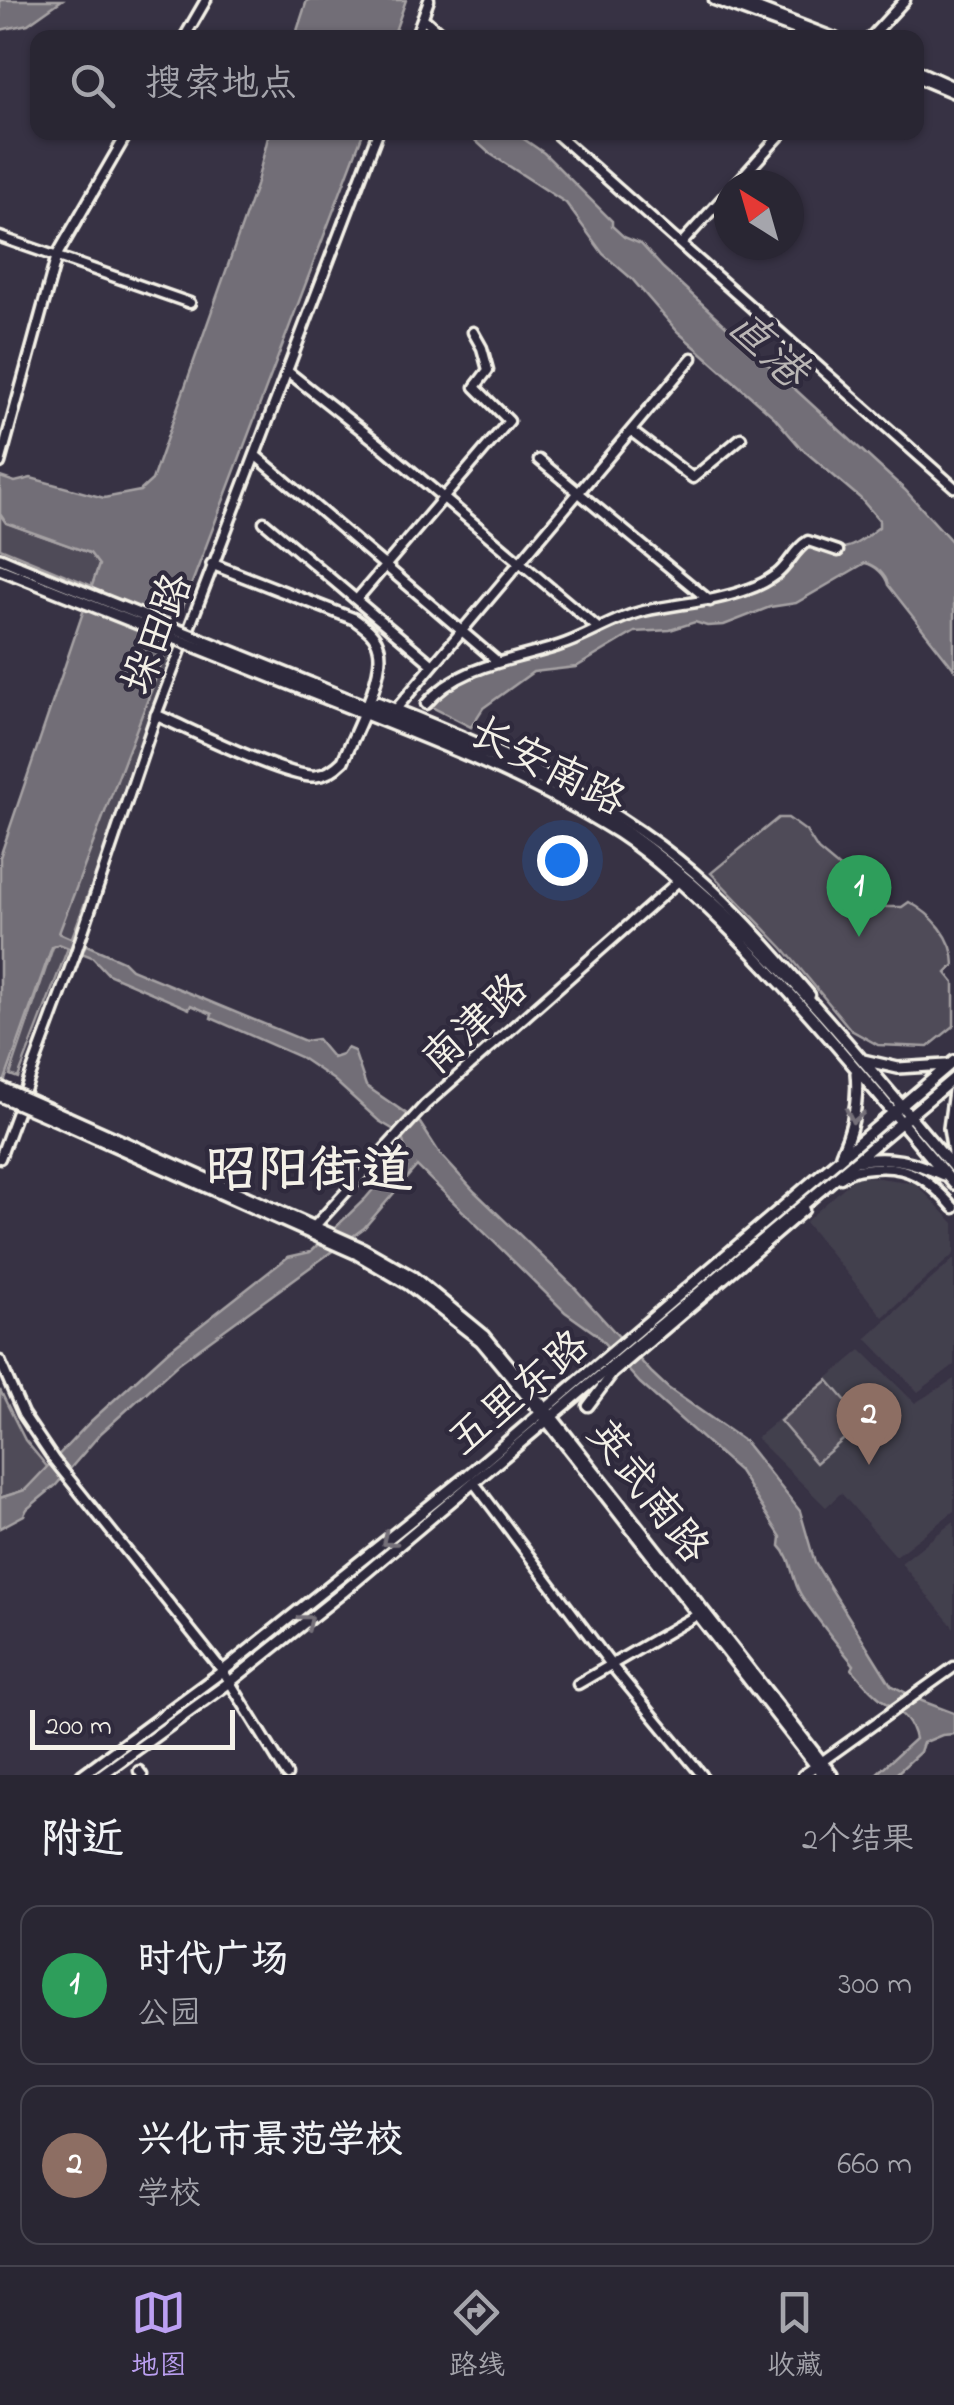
<!DOCTYPE html>
<html lang="zh">
<meta charset="utf-8">
<style>
body{margin:0;font-family:"Indie Flower","LXGW WenKai TC",sans-serif;background:#312e3b;color:#f1f3f6}
.compass{position:absolute;left:714px;top:170px;width:90px;height:90px;border-radius:50%;background:#292633;box-shadow:0 2px 8px #0004;rotate:323deg}
.scale{position:absolute;left:30px;bottom:25px;width:205px;box-sizing:border-box;padding-left:10px;border:5px solid #f4f1e8;border-top:0;font-size:28px;line-height:35px;white-space:nowrap;color:#f4f1e8;-webkit-text-stroke:8px #2f2a3d;paint-order:stroke}
.you{position:absolute;left:562px;top:860px;width:35px;height:35px;margin:-25px;border:8px solid #fff;border-radius:50%;background:#1a73e8;box-shadow:0 0 0 15px #1a73e833}
.badge{display:grid;place-items:center;width:65px;height:65px;border-radius:50%;background:#bca0f2;color:#fff;font-size:32px;font-weight:700}
.pin{position:absolute;translate:-50% -82px;filter:drop-shadow(0 2px 5px #0008)}
.pin::after{content:'';position:absolute;top:52px;width:35px;height:30px;background:inherit;clip-path:polygon(0 0,100% 0,50% 100%)}
.list{margin:0;padding:0;list-style:none}
h2{display:flex;justify-content:space-between;align-items:center;height:130px;margin:0;padding:0 40px;font-size:42px}
h2 small{font-size:32px;font-weight:400;color:#a5a5ac}
.list li{display:grid;grid-template-columns:65px 1fr auto;gap:30px;align-items:center;box-sizing:border-box;height:160px;margin:0 20px 20px;padding:0 20px;border:2px solid #45434e;border-radius:20px}
.list b{display:block;font-size:38px;white-space:nowrap}
.list p{margin:0;font-size:32px;white-space:nowrap;color:#a5a5ac}
.list em{font-size:32px;font-style:normal;color:#a5a5ac}
.icon{flex:none;width:55px;height:55px;fill:none;stroke:currentColor;stroke-width:2;stroke-linecap:round;stroke-linejoin:round}
.map{position:relative;flex:none;width:954px;height:1775px;overflow:hidden}
.search{position:absolute;background:#292633;box-shadow:0 2px 8px #0004;left:30px;right:30px;top:30px;height:110px;display:flex;align-items:center;gap:25px;box-sizing:border-box;padding:0 35px;border-radius:20px;color:#a5a5ac;font-size:38px}
.sheet{height:490px;background:#292633}
nav{display:flex;justify-content:space-around;align-items:center;box-sizing:border-box;height:140px;border-top:2px solid #45434e;background:#292633;font-size:28px;color:#a5a5ac}
nav a{display:grid;justify-items:center;gap:5px}
nav .on{color:#bca0f2}
.map>svg:first-child{display:block}
.built{fill:#433f4e}
.green{fill:#504b59;stroke:#a29ea0;stroke-width:2.5}
.water{fill:#726e77;stroke:#a6a2a4;stroke-width:2.5}
.lines{fill:none;stroke-linecap:round;stroke-linejoin:round}
.minor-casing{stroke:#f4f1e8;stroke-width:15}
.major-casing{stroke:#f4f1e8;stroke-width:16}
.minor{stroke:#2f2a3d;stroke-width:8}
.major{stroke:#2f2a3d;stroke-width:9}
.major-bridge-casing{stroke:#f4f1e8;stroke-width:16;stroke-linecap:butt}
.major-bridge{stroke:#2f2a3d;stroke-width:9}
.oneway{stroke:#747079}
.labels{text-anchor:middle;stroke-width:9;stroke-linejoin:round;paint-order:stroke}
.street-label{font-size:42px;fill:#f4f1e8;stroke:#2f2a3d}
.water-label{font-size:45px;font-style:italic;fill:#bab6b5;stroke:#2f2a3d}
.district-label{font-size:52px;font-weight:bold;fill:#f4f1e8;stroke:#2f2a3d}
</style>
<div class="map">
<svg width="954" height="1775" viewBox="0 0 954 1775">
<rect width="100%" height="100%" fill="#373244"/>
<filter id="ink" filterUnits="userSpaceOnUse"><feTurbulence type="fractalNoise" baseFrequency=".01" numOctaves="2"/><feDisplacementMap in="SourceGraphic" scale="20" xChannelSelector="R" yChannelSelector="G"/><feConvolveMatrix kernelMatrix="1 2 1 2 8 2 1 2 1" color-interpolation-filters="sRGB"/></filter>
<g filter="url(#ink)">
<path class="built" d="M858 1175 915 1183 954 1223V1254L883 1317 805 1222Z
M954 1259V1365L918 1392 866 1338Z
M861 1350 915 1403 954 1379V1511L896 1556 841 1493 826 1507 756 1438Z
M954 1521V1628L901 1563Z"/>
<path class="green" d="M0 514 7 523 90 553 99 565 92 586 0 548Z
M167 646 180 651 71 940 61 935 59 930Z
M778 818H788L806 831 818 850 886 907H902L909 902C932 914 954 938 954 965L946 973 954 983V1026L928 1047 878 1045 851 1030 783 948 711 873Z
M59 944 68 948 18 1078 10 1075 53 947Z
M828 1380 864 1422 816 1463 780 1421Z
M0 1390 25 1440 49 1469 25 1490 0 1498Z"/>
<path class="water" d="M0 0H62L28 24 0 30Z
M307 0H406L394 34 397 37H295Z
M269 133H363L59 933 123 961 131 969 305 1041 317 1039 333 1058 342 1055 347 1048 354 1051 366 1086 420 1123 440 1154 475 1192 573 1286 652 1373 668 1388 744 1441 800 1511 815 1563 891 1685 922 1701 954 1713V1734L942 1735 923 1743 920 1752 895 1775H875L915 1739C910 1712 891 1710 874 1693 866 1686 859 1677 852 1669L854 1665C836 1642 817 1620 801 1595 791 1579 793 1559 780 1546L781 1537 739 1471 640 1383 596 1334 565 1312 417 1166 364 1228 179 1363 101 1433 56 1485 27 1509 24 1515 0 1528V1498L25 1490 90 1422 168 1351 288 1257 310 1252 365 1199 406 1151 401 1134 379 1121 334 1080 300 1057 211 1018 212 1014 191 1005 189 1009 108 974 92 957 59 944 52 947 0 1094V857L99 565 90 553 6 523 0 514V477L15 482 31 478 104 498 140 491 152 480 256 186Z
M467 133H515L544 153 612 221V226L624 237 641 244 663 268 905 490 954 544V669L888 585C886 575 875 565 865 563L796 603 770 607 724 625 707 626 695 622 670 630 635 632 576 667 533 672 483 708 471 727 426 704 478 669 558 646 613 620 705 603 778 574 808 541C846 553 848 551 879 527V520L860 498 801 448 774 417 678 332 632 279 603 254 566 203 489 153Z"/>
<g class="lines">
<defs>
<path id="minor" d="M714 0 818 38
M737 0 835 38
M423 18 446 38
M184 38 206 0
M415 38 429 0
M870 38 905 0
M916 70 954 87
M916 77 954 93
M554 132 954 487
M735 185 783 132
M0 237 190 303
M681 244 729 191
M287 371 383 447 598 628
M631 431 693 478 741 438
M255 455 497 661
M539 460 710 601
M0 463 57 255 128 132
M264 522 433 665
M357 599 509 421 475 387 488 370 482 348 473 332
M426 704C459 665 512 661 558 646 588 637 613 618 644 611 679 603 715 602 749 589 758 586 769 580 777 574 789 565 794 549 808 541L838 551
M367 706 378 702C497 749 616 799 711 888 746 921 778 958 810 995
M396 709 692 358
M0 1158 75 955 156 715 378 132
M841 1178C851 1170 860 1169 872 1168 910 1164 930 1181 954 1208
M313 1228 425 1105 683 877
M0 1361 23 1414 54 1460 223 1671 287 1775
M588 1406 612 1374 804 1210
M475 1484 612 1666 702 1775
M578 1684 697 1615
M139 1771 142 1775
M803 1775 954 1667"/>
<path id="major" d="M0 558 19 566
M0 569 15 575
M310 683C400 722 497 751 582 802 732 894 841 1036 954 1168
M307 691C413 733 521 772 618 833 656 858 689 890 722 922 805 1004 878 1096 954 1184
M156 715C187 728 289 779 316 776 327 775 336 768 343 761 354 734 386 675 379 648 376 634 365 627 354 619L212 564
M863 1060 898 1068 946 1065
M954 1091 949 1128 954 1159
M68 1117 362 1248 413 1277 485 1336 552 1417 832 1775
M63 1123 357 1254 408 1284 481 1341 541 1413 823 1775
M841 1154C853 1128 859 1102 856 1073
M857 1161C889 1155 914 1161 943 1175
M82 1775 223 1671 468 1475 954 1061
M101 1775 230 1682 343 1592 954 1078"/>
</defs>
<use href="#minor" class="minor-casing"/>
<use href="#major" class="major-casing"/>
<use href="#minor" class="minor"/>
<use href="#major" class="major"/>
<defs>
<path id="major-bridge" d="M19 566 310 683
M15 575 307 691
M0 1087 68 1117
M0 1096 63 1123"/>
</defs>
<use href="#major-bridge" class="major-bridge-casing"/>
<use href="#major-bridge" class="major-bridge"/>
</g>
<defs><path id="oneway-chevron" d="M-2-3.5L2.5 0L-2 3.5" fill="none" stroke-width="1.6" stroke-linecap="round" stroke-linejoin="round" transform="scale(2.5)"/></defs>
<g class="oneway">
<use href="#oneway-chevron" transform="translate(854 1116) rotate(102)"/>
<use href="#oneway-chevron" transform="translate(388 1540) rotate(141)"/>
<use href="#oneway-chevron" transform="translate(307 1621) rotate(-38)"/>
</g>
</g>
<g class="labels">
<g class="street-label">
<text transform="translate(155 633) rotate(-69)" y="15">垛田路</text>
<text transform="translate(549 764) rotate(27)" y="15">长安南路</text>
<text transform="translate(473 1022) rotate(-42)" y="15">南津路</text>
<text transform="translate(517 1391) rotate(-40)" y="15">五里东路</text>
<text transform="translate(650 1490) rotate(52)" y="15">英武南路</text>
</g>
<g class="water-label">
<text transform="translate(769 347) rotate(43)" y="16">直港</text>
</g>
<g class="district-label">
<text x="309" y="1186">昭阳街道</text>
</g>
</g>
</svg>
<svg class="compass" viewBox="-18 -18 36 36"><path d="M0-13l5 13h-10z" fill="#e53935"/><path d="M0 13l5-13h-10z" fill="#a5a5ac"/></svg>
<div class="scale">200 m</div>
<div class="you"></div>
<div class="pin badge" style="left:859px;top:937px;background:#2e9e5b">1</div>
<div class="pin badge" style="left:869px;top:1465px;background:#8d6e63">2</div>
<div class="search"><svg class="icon" aria-label="search" viewBox="0 0 24 24"><circle cx="10" cy="10" r="6"/><path d="M15 15l6 6"/></svg>搜索地点</div>
</div>
<section class="sheet">
<h2>附近<small>2个结果</small></h2>
<ul class="list">
<li><span class="badge" style="background:#2e9e5b">1</span><div><b>时代广场</b><p>公园</p></div><em>300 m</em></li>
<li><span class="badge" style="background:#8d6e63">2</span><div><b>兴化市景范学校</b><p>学校</p></div><em>660 m</em></li>
</ul>
</section>
<nav>
<a class="on"><svg class="icon" aria-label="map" viewBox="0 0 24 24"><path d="M3 6l6-2 6 2 6-2v14l-6 2-6-2-6 2zM9 4v14M15 6v14"/></svg>地图</a>
<a><svg class="icon" aria-label="directions" viewBox="0 0 24 24"><path d="M12 3l9 9-9 9-9-9zM9 14v-3h6M13 9l2 2-2 2"/></svg>路线</a>
<a><svg class="icon" aria-label="saved" viewBox="0 0 24 24"><path d="M7 4h10v16l-5-4-5 4z"/></svg>收藏</a>
</nav>
